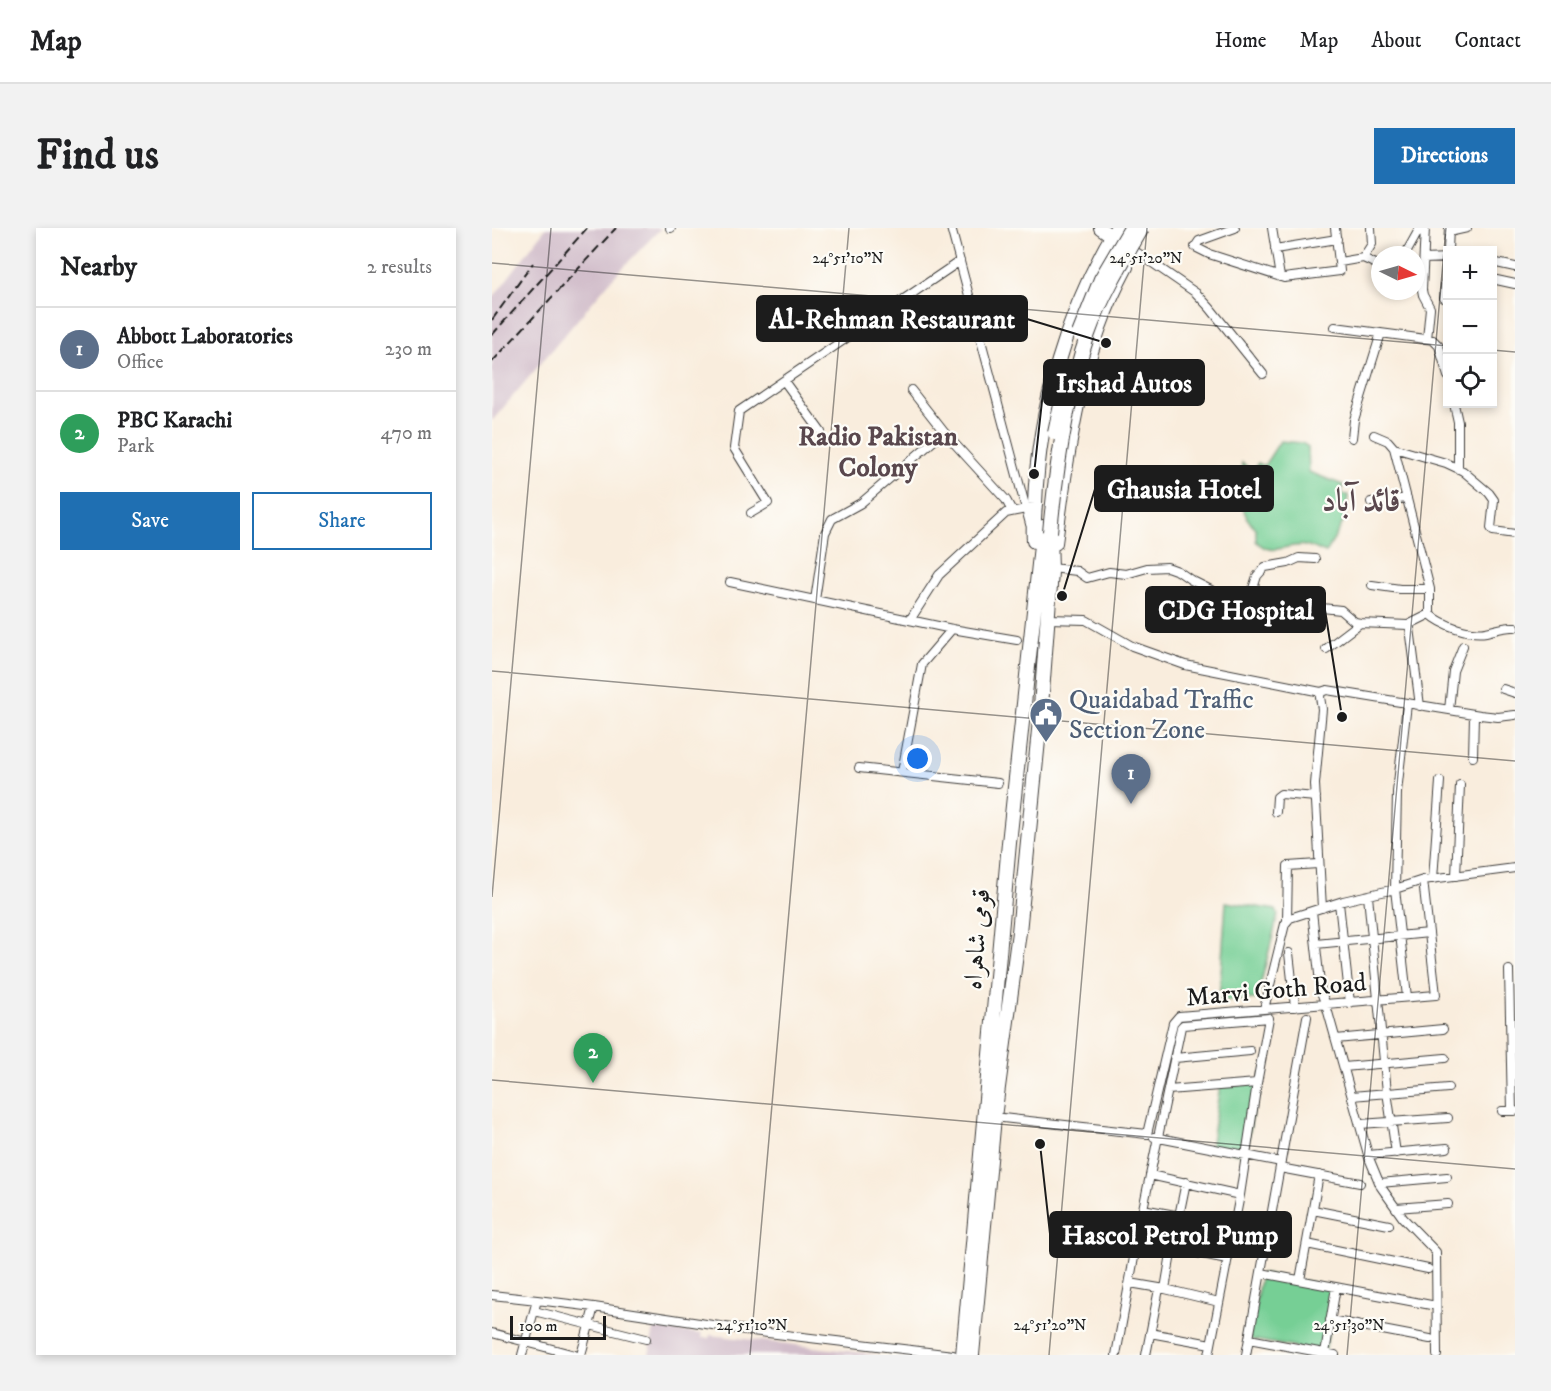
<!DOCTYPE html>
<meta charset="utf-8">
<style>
body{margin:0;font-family:"IM FELL DW Pica",Amiri,serif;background:#f2f2f2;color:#202124}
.controls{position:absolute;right:18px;top:18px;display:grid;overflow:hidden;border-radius:0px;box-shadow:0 3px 9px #0003}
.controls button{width:54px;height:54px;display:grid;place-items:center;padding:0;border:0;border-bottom:2px solid #e0e0e0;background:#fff;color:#202124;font:30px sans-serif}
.compass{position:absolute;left:879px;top:18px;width:54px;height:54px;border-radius:50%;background:#fff;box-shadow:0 3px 9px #0003;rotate:95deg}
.scale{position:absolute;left:18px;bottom:15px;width:96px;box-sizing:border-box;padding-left:6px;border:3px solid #1c1c1c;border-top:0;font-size:16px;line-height:21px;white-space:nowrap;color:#1c1c1c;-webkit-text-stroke:4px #fdfcf7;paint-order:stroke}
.you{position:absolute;left:426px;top:531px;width:21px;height:21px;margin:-15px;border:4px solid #fff;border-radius:50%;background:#1a73e8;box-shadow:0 0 0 9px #1a73e833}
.badge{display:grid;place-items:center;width:39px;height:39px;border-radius:50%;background:#1f6fb2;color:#fff;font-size:20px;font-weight:700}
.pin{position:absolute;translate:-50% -50px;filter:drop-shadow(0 2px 3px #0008)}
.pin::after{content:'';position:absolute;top:32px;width:21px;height:18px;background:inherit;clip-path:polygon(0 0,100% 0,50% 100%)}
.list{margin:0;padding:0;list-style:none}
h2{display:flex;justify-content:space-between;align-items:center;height:78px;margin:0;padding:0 24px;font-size:26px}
h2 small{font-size:20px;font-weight:400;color:#757577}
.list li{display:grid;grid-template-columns:39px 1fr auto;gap:18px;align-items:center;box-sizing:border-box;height:84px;padding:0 24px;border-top:2px solid #e0e0e0}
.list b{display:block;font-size:22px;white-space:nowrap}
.list p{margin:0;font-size:20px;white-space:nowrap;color:#757577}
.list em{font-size:20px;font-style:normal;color:#757577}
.actions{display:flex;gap:12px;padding:18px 24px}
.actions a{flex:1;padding:14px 0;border:2px solid #1f6fb2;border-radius:0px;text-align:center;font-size:21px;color:#1f6fb2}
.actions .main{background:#1f6fb2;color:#fff}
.icon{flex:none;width:33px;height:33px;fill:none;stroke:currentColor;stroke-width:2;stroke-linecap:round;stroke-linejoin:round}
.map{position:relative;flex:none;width:1023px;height:1127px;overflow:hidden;border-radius:0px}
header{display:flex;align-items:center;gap:36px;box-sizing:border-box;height:84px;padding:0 30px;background:#fff;border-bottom:2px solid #e0e0e0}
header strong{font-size:28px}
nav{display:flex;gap:33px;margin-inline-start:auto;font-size:21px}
.intro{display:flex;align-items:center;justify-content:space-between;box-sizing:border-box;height:144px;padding:0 36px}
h1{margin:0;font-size:42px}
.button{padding:15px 27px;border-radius:0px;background:#1f6fb2;color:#fff;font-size:21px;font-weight:700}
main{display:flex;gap:36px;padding:0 36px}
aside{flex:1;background:#fff;border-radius:0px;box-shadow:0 3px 9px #0003}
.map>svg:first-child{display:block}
.industrial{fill:#d1bdca}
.green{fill:#76cf95;stroke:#497658;stroke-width:1.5}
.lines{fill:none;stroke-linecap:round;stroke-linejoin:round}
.minor-casing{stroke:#3d3b39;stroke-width:10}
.primary-casing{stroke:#3d3b39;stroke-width:14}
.trunk-casing{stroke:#3d3b39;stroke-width:16}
.minor{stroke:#fff;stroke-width:8}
.primary{stroke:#fff;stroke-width:12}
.trunk{stroke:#fff;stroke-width:14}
.rail{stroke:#1c1c1c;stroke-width:2;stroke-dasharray:9 4.5;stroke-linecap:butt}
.trunk-bridge-casing{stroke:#3d3b39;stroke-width:16;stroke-linecap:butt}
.trunk-bridge{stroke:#fff;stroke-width:14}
.ticks{fill:none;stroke:#1c1c1c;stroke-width:1.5;stroke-opacity:0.45}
.labels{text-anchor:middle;stroke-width:4.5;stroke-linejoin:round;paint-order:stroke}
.service-label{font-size:26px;fill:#4e5e75;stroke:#fdfcf7;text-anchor:start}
.street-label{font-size:26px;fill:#1c1c1c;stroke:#fdfcf7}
.neighbourhood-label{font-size:27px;font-weight:bold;fill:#59474d;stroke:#fdfcf7}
.district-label{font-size:32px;font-weight:bold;fill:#59474d;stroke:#fdfcf7}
.ticks-label{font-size:15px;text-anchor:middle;fill:#1c1c1c;stroke:#fdfcf7;stroke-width:4.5;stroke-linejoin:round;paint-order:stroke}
.leader{fill:none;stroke:#1c1c1c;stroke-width:2}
.callout-dot{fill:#1c1c1c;stroke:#fdfcf7;stroke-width:2}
.callout{fill:#1c1c1c;stroke:#1c1c1c;stroke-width:2}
.callout-label{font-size:27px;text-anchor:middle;font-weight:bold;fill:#fff}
</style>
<header>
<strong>Map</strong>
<nav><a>Home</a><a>Map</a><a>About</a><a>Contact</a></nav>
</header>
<div class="intro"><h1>Find us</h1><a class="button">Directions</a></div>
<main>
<aside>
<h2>Nearby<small>2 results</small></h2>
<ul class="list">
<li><span class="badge" style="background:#5c6f8a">1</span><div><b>Abbott Laboratories</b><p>Office</p></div><em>230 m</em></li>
<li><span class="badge" style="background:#2e9e5b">2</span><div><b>PBC Karachi</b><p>Park</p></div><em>470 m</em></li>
</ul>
<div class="actions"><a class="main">Save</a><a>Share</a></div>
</aside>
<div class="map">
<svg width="1023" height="1127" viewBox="0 0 1023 1127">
<rect width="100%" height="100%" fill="#fdfcf7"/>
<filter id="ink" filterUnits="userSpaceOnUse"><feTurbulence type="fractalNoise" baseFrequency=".0167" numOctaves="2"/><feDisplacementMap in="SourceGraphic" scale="12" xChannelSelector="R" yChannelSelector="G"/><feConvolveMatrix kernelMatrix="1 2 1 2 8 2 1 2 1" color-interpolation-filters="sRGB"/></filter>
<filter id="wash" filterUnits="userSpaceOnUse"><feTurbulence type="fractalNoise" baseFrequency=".008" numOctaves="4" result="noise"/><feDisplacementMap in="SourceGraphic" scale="24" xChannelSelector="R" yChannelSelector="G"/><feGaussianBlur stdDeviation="1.35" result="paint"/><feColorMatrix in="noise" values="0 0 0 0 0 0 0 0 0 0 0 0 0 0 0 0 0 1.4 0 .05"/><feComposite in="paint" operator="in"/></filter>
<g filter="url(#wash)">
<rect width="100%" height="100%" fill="#f9eddd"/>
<path class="industrial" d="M54 0H169L119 52 0 193V71Z
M162 1100 210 1106V1110H217L218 1107 389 1127H157Z"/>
<path class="green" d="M788 213 810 215 816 219 817 244 851 257 850 266 856 267 853 291 834 325C828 323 822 319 815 318 794 314 781 331 764 313V301C745 285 750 259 750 235L761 243 766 235 772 238Z
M734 674 784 682 786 687 765 771 727 773Z
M765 855 754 927 718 920 728 858Z
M769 1045 844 1059 833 1125 757 1111Z"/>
</g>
<g filter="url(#ink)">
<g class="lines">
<defs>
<path id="minor" d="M178 0H179
M459 0 538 296
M743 0 707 13 703 19 717 26 792 50 848 43 843 0
M780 0 788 49
M933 0 930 62 931 67 938 80 935 111
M957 4 975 0
M783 21 845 11
M956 22 957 0
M643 23 704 65 718 80 771 146
M913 27 928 0
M871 30 880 16 879 0
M932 31 956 30
M848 34 871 30 888 38
M1000 34 1023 39
M1000 51 1023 56
M952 70 956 25
M843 99 941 112 947 118 956 148
M292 153 329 204
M419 162 452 204 514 272 520 283
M962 176 966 194V241
M882 207 896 213 902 220 938 361V386L916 397
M860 210 862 192 889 105
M902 220 954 235 971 243 997 265 1002 272 999 300 1001 303 1023 306
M879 274 915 270
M259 285 276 275 242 220 247 183 468 33
M560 340 585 343 595 350 617 344 634 346 655 340 675 339 686 343 699 352 725 365 745 371 849 382 863 394 868 395 916 397 918 400 928 478
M238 354 460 401 525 412
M880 357 908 361H938
M323 372 333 305 340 291 369 275 452 204
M757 373 765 348 773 339 796 335 807 330 823 331
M938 386C950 397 978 407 994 404 1004 402 1013 398 1023 399
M556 391 594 392 640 418 693 437 829 464
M418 392 447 347 514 285 534 281
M834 421 868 395
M1011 461 1023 465
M915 476 905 564 903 661 915 769
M957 482 961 443 971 418
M981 529 982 487
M367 540 506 555
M410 544 430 436 460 401
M784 584 785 569 789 566 824 569
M964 648 968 557
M941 651 948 553
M876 668 895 864 904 925
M847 675 858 775
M830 680 823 556 830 481 828 469 829 464 835 462 988 487 1006 489 1023 487
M820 683 829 764 834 777 877 930 889 959 911 990 944 1024 945 1127
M795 693 796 638 826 636
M824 716 937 705
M797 725 803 779
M1017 742 1020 883
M772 781 793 696 798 690 851 673 903 661 931 652 1023 640
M844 811 951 801
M683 830 758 823
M852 839 953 830
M676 862 765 855
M860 868 956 860
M1010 883H1023
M502 889 655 906 681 795 687 788 944 767 931 652
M868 896 956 890
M662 909 789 934
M876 927 955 920
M788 940 868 955
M658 947 748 967
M888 955 955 949
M904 980 956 976
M651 981 689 799 691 797 777 790 765 855 748 967 717 1127
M821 982 897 997
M687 988 694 954
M645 1013 735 1031
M815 1016 936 1041
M769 1045 939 1077
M808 1052 827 947
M638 1055 673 1061 727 1074
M673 1061 680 1020
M0 1067 45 1072
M42 1083 154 1111
M838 1092 938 1111
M0 1105 83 1127
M658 1105 719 1116
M757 1111 843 1127
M833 1125 844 1059
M30 1127 45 1072 102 1079
M89 1127 102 1079 260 1103 461 1127
M624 1127 651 981 741 998
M654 1127 667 1061
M754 1127 815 789"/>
<path id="primary" d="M608 0 627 13"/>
<path id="trunk" d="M542 313C541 301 542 288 543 276 546 183 576 80 625 0
M563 315C576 219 587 126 634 39
M471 1127 517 615 551 299
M480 1127 502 889 527 704 548 492 559 344 558 304"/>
</defs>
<use href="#minor" class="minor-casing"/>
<use href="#primary" class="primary-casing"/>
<use href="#trunk" class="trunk-casing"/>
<use href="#minor" class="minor"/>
<use href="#primary" class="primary"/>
<use href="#trunk" class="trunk"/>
<path class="rail" d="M0 92 41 35
M0 107 95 0
M0 134 124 0"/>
<defs>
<path id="trunk-bridge" d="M587 106 609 51 639 0
M563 205 574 154
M558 304C564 240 575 166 596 106 609 69 630 34 650 0"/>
</defs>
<use href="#trunk-bridge" class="trunk-bridge-casing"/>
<use href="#trunk-bridge" class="trunk-bridge"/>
</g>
</g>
<path class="ticks" d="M0 35 956 118M1000 122 1023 124M0 443 1023 533M0 669 59 0M0 852 1023 941M258 1127 357 0M557 1127 655 0M855 1127 954 0"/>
<defs>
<symbol id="civic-pin" viewBox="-11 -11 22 30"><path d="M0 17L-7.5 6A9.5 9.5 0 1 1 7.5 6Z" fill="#5c6f8a" stroke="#fdfcf7"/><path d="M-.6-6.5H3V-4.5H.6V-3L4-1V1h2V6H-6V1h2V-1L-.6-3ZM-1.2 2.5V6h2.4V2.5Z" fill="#fff"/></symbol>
</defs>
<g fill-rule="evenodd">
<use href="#civic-pin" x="535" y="467" width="38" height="52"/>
</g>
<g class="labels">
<g class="service-label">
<text x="577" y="480">Quaidabad Traffic<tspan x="577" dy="30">Section Zone</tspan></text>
</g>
<g class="street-label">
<text transform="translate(484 711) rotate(-85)" y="9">قومی شاہراہ</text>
<text transform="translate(784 761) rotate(-5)" y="9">Marvi Goth Road</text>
</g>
<g class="neighbourhood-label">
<text x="386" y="217">Radio Pakistan<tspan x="386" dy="31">Colony</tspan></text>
</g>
<g class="district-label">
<text x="869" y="283">قائد آباد</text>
</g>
</g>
<g class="ticks-label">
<text x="356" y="35">24°51'10"N</text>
<text x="654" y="35">24°51'20"N</text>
<text x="260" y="1102">24°51'10"N</text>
<text x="558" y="1102">24°51'20"N</text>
<text x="857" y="1102">24°51'30"N</text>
</g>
<path class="leader" d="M614 115L535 91M542 246L552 155M570 368L603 261M850 489L833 382M548 916L558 1006"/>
<g class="callout-dot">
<circle cx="614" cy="115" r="6"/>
<circle cx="542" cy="246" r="6"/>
<circle cx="570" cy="368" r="6"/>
<circle cx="850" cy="489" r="6"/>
<circle cx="548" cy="916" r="6"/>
</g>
<g class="callout">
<rect x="265" y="68" width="270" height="45" rx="6"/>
<rect x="552" y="132" width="160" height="45" rx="6"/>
<rect x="603" y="238" width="178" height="45" rx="6"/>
<rect x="654" y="359" width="179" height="45" rx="6"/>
<rect x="558" y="984" width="241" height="45" rx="6"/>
</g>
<g class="callout-label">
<text x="400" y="100">Al-Rehman Restaurant</text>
<text x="632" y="164">Irshad Autos</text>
<text x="692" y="270">Ghausia Hotel</text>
<text x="744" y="391">CDG Hospital</text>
<text x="678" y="1016">Hascol Petrol Pump</text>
</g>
</svg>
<div class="controls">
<button>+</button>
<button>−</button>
<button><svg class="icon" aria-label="locate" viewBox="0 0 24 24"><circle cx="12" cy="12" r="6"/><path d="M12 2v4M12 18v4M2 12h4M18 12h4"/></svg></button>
</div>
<svg class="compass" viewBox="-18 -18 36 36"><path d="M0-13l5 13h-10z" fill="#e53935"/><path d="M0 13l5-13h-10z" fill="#757577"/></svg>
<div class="scale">100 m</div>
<div class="you"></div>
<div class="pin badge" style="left:639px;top:576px;background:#5c6f8a">1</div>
<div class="pin badge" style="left:101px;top:855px;background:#2e9e5b">2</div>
</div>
</main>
